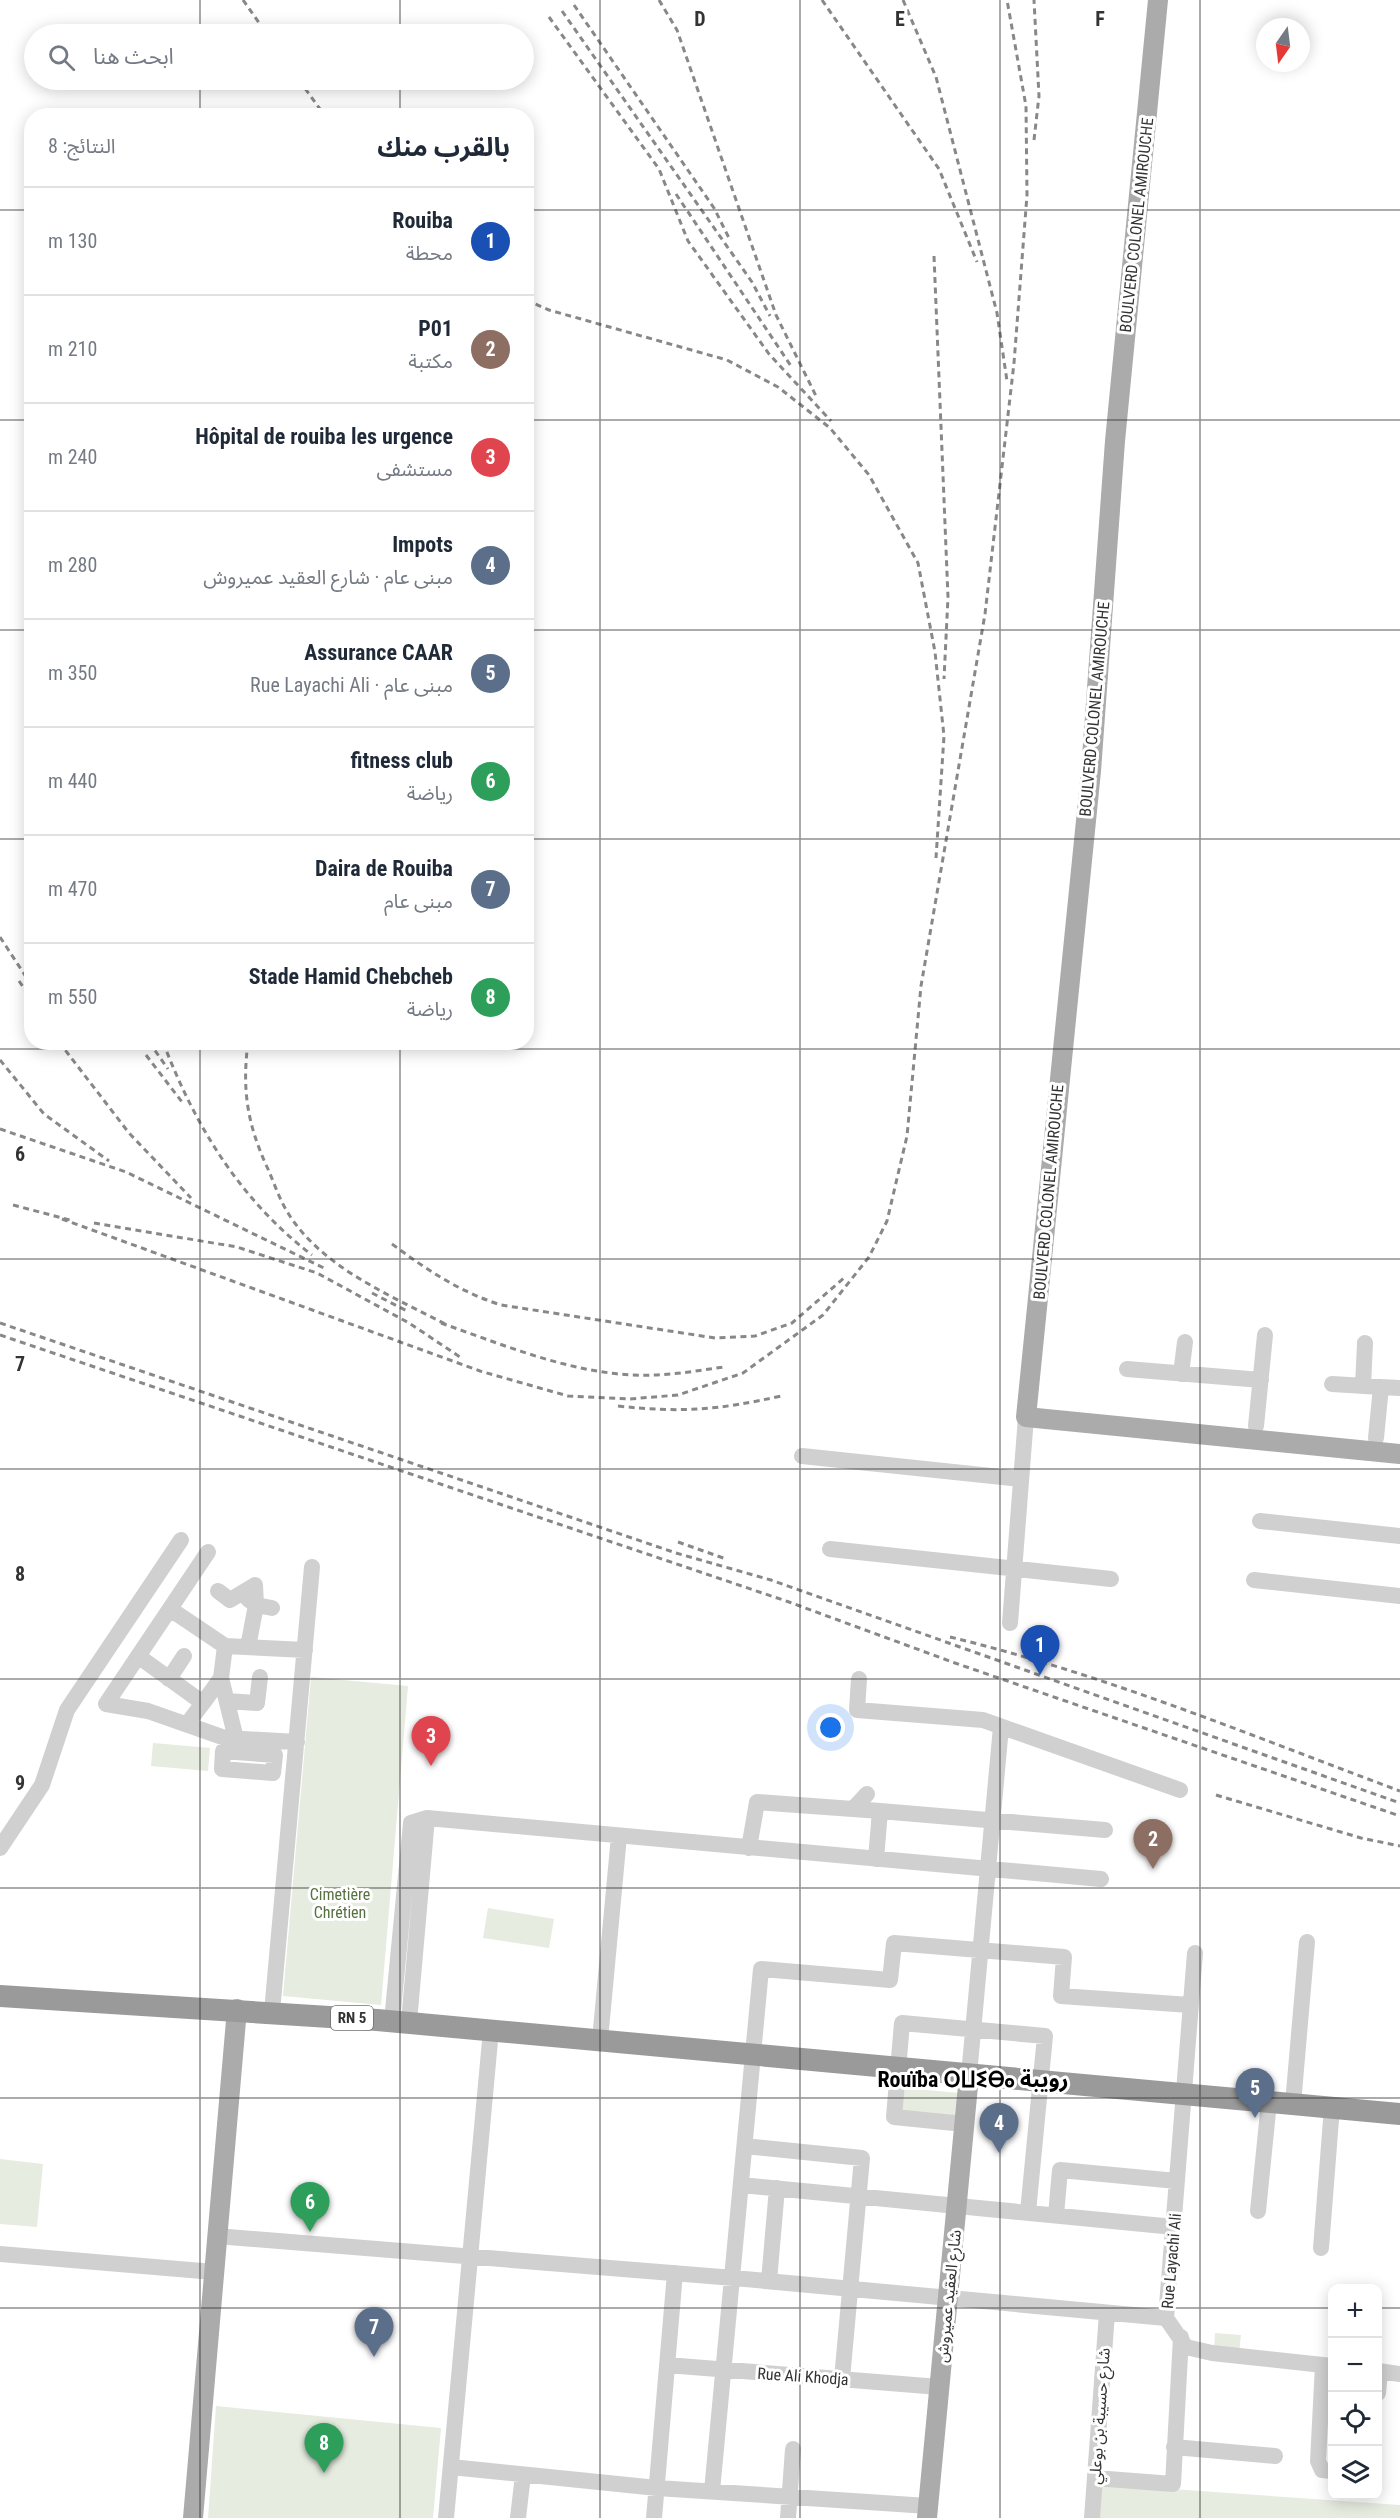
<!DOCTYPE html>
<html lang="ar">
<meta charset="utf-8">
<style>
body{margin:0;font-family:"Roboto Condensed","Noto Sans Arabic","Noto Sans Tifinagh",sans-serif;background:#f2f2f3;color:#1f2937;direction:rtl}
.controls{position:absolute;right:18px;bottom:18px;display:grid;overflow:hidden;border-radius:12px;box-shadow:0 3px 15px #0003}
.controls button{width:54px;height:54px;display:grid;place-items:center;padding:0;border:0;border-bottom:2px solid #e0e1e3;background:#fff;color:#1f2937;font:30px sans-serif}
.compass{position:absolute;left:1256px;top:18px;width:54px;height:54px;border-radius:50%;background:#fff;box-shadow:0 3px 15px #0003;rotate:194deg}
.you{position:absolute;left:831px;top:1728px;width:21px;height:21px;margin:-15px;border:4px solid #fff;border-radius:50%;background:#1a73e8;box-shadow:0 0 0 9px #1a73e833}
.badge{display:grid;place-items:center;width:39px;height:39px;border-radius:50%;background:#e63946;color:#fff;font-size:20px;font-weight:700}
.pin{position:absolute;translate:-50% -50px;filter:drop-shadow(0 2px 3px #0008)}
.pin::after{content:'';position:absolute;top:32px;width:21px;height:18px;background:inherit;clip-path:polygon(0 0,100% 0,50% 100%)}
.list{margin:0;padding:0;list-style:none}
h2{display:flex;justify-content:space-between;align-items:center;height:78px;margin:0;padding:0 24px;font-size:26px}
h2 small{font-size:20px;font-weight:400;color:#747a83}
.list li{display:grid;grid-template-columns:39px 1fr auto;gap:18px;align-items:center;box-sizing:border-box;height:108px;padding:0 24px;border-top:2px solid #e0e1e3}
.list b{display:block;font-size:22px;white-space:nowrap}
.list p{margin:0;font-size:20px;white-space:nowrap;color:#747a83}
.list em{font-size:20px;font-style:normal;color:#747a83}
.icon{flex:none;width:33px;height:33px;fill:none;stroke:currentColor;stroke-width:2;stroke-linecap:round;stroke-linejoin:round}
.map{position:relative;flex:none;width:1400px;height:2518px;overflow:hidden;direction:ltr}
.search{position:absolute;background:#fff;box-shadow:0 3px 15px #0003;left:24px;top:24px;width:510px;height:66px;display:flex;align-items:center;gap:15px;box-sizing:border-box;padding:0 21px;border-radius:33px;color:#747a83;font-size:22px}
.panel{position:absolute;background:#fff;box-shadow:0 3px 15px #0003;left:24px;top:108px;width:510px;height:942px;border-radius:24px;direction:rtl}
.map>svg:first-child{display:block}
.green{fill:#e6ecdf}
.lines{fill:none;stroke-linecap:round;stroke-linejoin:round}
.minor{stroke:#d0d0d0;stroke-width:16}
.major{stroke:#ababab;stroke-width:20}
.highway{stroke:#9a9a9a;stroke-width:22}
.rail{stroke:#888;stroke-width:3;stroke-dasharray:6 4.5;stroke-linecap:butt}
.grid{fill:none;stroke:#333;stroke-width:1.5;stroke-opacity:0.55}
.labels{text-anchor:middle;stroke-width:6;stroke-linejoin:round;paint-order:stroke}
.shield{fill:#fff;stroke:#707070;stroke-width:1.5}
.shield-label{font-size:15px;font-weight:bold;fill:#333}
.street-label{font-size:16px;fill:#333;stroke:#fff}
.park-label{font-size:16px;fill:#56703f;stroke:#fff}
.district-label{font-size:22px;font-weight:bold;fill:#000;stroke:#fff}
.grid-label{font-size:20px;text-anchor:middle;font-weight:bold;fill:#333;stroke:#fff;stroke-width:6;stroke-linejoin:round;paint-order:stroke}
</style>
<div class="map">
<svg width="1400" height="2518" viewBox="0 0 1400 2518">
<rect width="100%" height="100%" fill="#fff"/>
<path class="green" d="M311 1677 408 1686 381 2005 283 1996Z
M153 1743 210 1748 208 1771 151 1766Z
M488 1908 554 1919 549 1948 483 1938Z
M903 2088 960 2093 958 2120 901 2114Z
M0 2159 43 2164 37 2227 0 2224Z
M1215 2333 1241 2335 1239 2353 1214 2351Z
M216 2406 441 2428 433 2518H208Z
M1100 2484 1400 2505V2518H1098Z"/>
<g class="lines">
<path class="minor" d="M1127 1369 1261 1380
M1181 1374 1185 1342
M1332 1384 1381 1387 1376 1438
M1363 1386 1365 1343
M1381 1387 1400 1388
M1256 1426 1265 1335
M802 1456 1021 1479
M1260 1521 1400 1536
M830 1549 1111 1579
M208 1552 106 1704 148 1711 225 1738 297 1742
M1254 1580 1400 1596
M218 1591 230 1600 255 1585 256 1605 272 1608
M170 1609 225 1646 305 1650
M1010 1623 1026 1417
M248 1647 256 1605 248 1599
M138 1656 203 1703 187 1724
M221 1678 236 1739
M169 1679 184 1656
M859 1679 857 1710 983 1720 1180 1790
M227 1701 257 1703 260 1677
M203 1703 221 1678 225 1646
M223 1751 275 1755 273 1773 222 1769Z
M853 1809 880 1811 876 1859
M880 1811 1105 1830
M0 1848 42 1785 67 1710 181 1540
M749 1848 757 1802 853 1809 867 1794
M1195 1953 1166 2318 1186 2347 1212 2353 1332 2366
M272 2012 312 1567
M392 2021 411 1823 427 1818 1101 1879
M409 2022 427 1818
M600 2040 619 1836
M969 2075 1001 1727
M1293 2104 1307 1942
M964 2124 894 2117 902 2023 1045 2036 1028 2212
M745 2146 862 2158 842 2379
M741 2185 1174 2227
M1258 2211 1269 2102
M1056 2215 1060 2170 1177 2181
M216 2236 734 2278 1166 2318
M1321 2248 1332 2107
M0 2254 214 2272
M769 2281 777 2188
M667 2365 939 2387
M1323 2365 1318 2461 1322 2470 1332 2471
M1378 2371 1400 2374
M1378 2393 1380 2372
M1174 2447 1275 2456
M451 2467 657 2488 928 2506
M1095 2478 1173 2484 1181 2337
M712 2491 761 1969 890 1980 894 1943 1064 1957 1061 1996 1190 2005
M446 2518 491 2030
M518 2518 523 2475
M654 2518 675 2273
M788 2518 793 2449
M1092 2518 1107 2313"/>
<path class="major" d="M1158 0 1115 441 1091 771 1026 1417 1400 1454
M193 2518 237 2009
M927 2518 969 2075"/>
<path class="highway" d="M0 1996 377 2020 1400 2114"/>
<path class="rail" d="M243 0 267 34
M659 0 677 30 776 315 817 398
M822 0 939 169 977 262
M903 0 936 77 997 313 1007 381
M574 5 714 208 730 240
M562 11 752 282 770 316
M549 17 659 169 688 241 769 354 831 421
M299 80 325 116
M1034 140 1039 96 1034 0
M676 194 791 366
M934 256 948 597 944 679
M526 300 549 310 727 360 778 387 830 428 869 475 918 563 935 652 944 736 936 858
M0 937 32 986
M19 981 32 1000
M59 1042 129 1133 191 1198
M149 1042 168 1069
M163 1042C195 1126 240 1200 312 1255
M248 1042C242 1090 247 1123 267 1167 274 1182 279 1199 288 1213 322 1268 392 1296 447 1325
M146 1055 182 1102
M0 1060 44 1114 109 1161
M0 1129 126 1172 326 1269
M13 1205 70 1220
M62 1219 480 1371 568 1396 630 1399 678 1395 743 1373 823 1315 869 1257 887 1221 907 1136 921 986 985 614 1014 363 1027 195 1026 106 1007 0
M94 1223 237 1247 317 1273 409 1323 463 1359
M392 1244C427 1270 460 1292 501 1305L715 1338 755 1336 792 1323 844 1278
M372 1293 409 1312
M0 1323 676 1553 771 1580 1400 1803
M441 1323C498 1343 558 1368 619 1374 654 1378 689 1372 724 1367
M0 1335 789 1602 955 1663 1400 1816
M618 1406C682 1413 718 1410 781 1396
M678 1542 726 1559
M950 1637C1104 1674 1252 1736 1400 1791
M1216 1795 1361 1838 1400 1846"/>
</g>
<path class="grid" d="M200 0V34M400 0V34M600 0V2518M800 0V2518M1000 0V2518M1200 0V2518M200 80V116M400 80V116M0 210H32M526 210H1400M0 420H32M526 420H1400M0 630H32M526 630H1400M0 839H32M526 839H1400M200 1042V2518M400 1042V2518M0 1049H1400M0 1259H1400M0 1469H1400M0 1679H1400M0 1888H1400M0 2098H1400M0 2308H1332M1378 2308H1400"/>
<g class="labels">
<rect class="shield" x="331" y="2006" width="42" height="24" rx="4.5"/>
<g class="shield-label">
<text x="352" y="2023">RN 5</text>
</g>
<g class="street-label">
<text transform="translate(1136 225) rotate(-84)" y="6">BOULVERD COLONEL AMIROUCHE</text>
<text transform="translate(1094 709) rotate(-85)" y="6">BOULVERD COLONEL AMIROUCHE</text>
<text transform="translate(1048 1192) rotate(-85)" y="6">BOULVERD COLONEL AMIROUCHE</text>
<text transform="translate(1171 2261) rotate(-85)" y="6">Rue Layachi Ali</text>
<text transform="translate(948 2296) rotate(-84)" y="6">شارع العقيد عميروش</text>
<text transform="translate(803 2376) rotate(4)" y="6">Rue Ali Khodja</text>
<text transform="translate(1099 2416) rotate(-86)" y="6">شارع حسيبة بن بوعلي</text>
</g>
<g class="park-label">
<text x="340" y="1900">Cimetière<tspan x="340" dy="18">Chrétien</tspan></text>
</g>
<g class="district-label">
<text x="973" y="2087">Rouïba ⵔⵡⵉⴱⴰ رويبة</text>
</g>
</g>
<g class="grid-label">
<text x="700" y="26">D</text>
<text x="900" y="26">E</text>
<text x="1100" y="26">F</text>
<text x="20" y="1161">6</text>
<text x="20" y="1371">7</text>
<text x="20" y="1581">8</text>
<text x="20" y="1790">9</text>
</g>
</svg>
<div class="controls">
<button>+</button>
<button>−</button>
<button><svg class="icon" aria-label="locate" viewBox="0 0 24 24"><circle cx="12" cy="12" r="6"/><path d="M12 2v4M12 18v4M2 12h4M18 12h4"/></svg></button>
<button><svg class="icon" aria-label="layers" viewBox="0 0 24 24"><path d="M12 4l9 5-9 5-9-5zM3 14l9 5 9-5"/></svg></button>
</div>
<svg class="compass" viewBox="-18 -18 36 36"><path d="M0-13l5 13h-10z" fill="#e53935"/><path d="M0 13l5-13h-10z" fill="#747a83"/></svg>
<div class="you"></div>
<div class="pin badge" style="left:1040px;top:1675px;background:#1a4fb4">1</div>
<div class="pin badge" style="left:1153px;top:1869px;background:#8d6e63">2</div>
<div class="pin badge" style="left:431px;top:1766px;background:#e0444e">3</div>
<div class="pin badge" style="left:999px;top:2153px;background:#5c6f8a">4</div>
<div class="pin badge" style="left:1255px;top:2118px;background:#5c6f8a">5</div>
<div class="pin badge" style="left:310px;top:2232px;background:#2e9e5b">6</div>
<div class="pin badge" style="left:374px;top:2357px;background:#5c6f8a">7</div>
<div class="pin badge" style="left:324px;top:2473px;background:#2e9e5b">8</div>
<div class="search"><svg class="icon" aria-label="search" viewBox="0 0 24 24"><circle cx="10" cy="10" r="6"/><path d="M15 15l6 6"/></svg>ابحث هنا</div>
<section class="panel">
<h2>بالقرب منك<small>النتائج: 8</small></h2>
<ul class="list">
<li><span class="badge" style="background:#1a4fb4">1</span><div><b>Rouiba</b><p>محطة</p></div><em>130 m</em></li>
<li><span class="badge" style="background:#8d6e63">2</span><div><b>P01</b><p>مكتبة</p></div><em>210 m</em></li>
<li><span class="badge" style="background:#e0444e">3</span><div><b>Hôpital de rouiba les urgence</b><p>مستشفى</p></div><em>240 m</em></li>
<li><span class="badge" style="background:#5c6f8a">4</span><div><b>Impots</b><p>مبنى عام · شارع العقيد عميروش</p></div><em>280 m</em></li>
<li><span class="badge" style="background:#5c6f8a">5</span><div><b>Assurance CAAR</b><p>مبنى عام · Rue Layachi Ali</p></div><em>350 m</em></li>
<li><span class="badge" style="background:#2e9e5b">6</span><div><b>fitness club</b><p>رياضة</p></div><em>440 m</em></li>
<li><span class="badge" style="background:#5c6f8a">7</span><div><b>Daira de Rouiba</b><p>مبنى عام</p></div><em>470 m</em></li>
<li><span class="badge" style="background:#2e9e5b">8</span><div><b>Stade Hamid Chebcheb</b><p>رياضة</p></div><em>550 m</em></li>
</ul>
</section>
</div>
